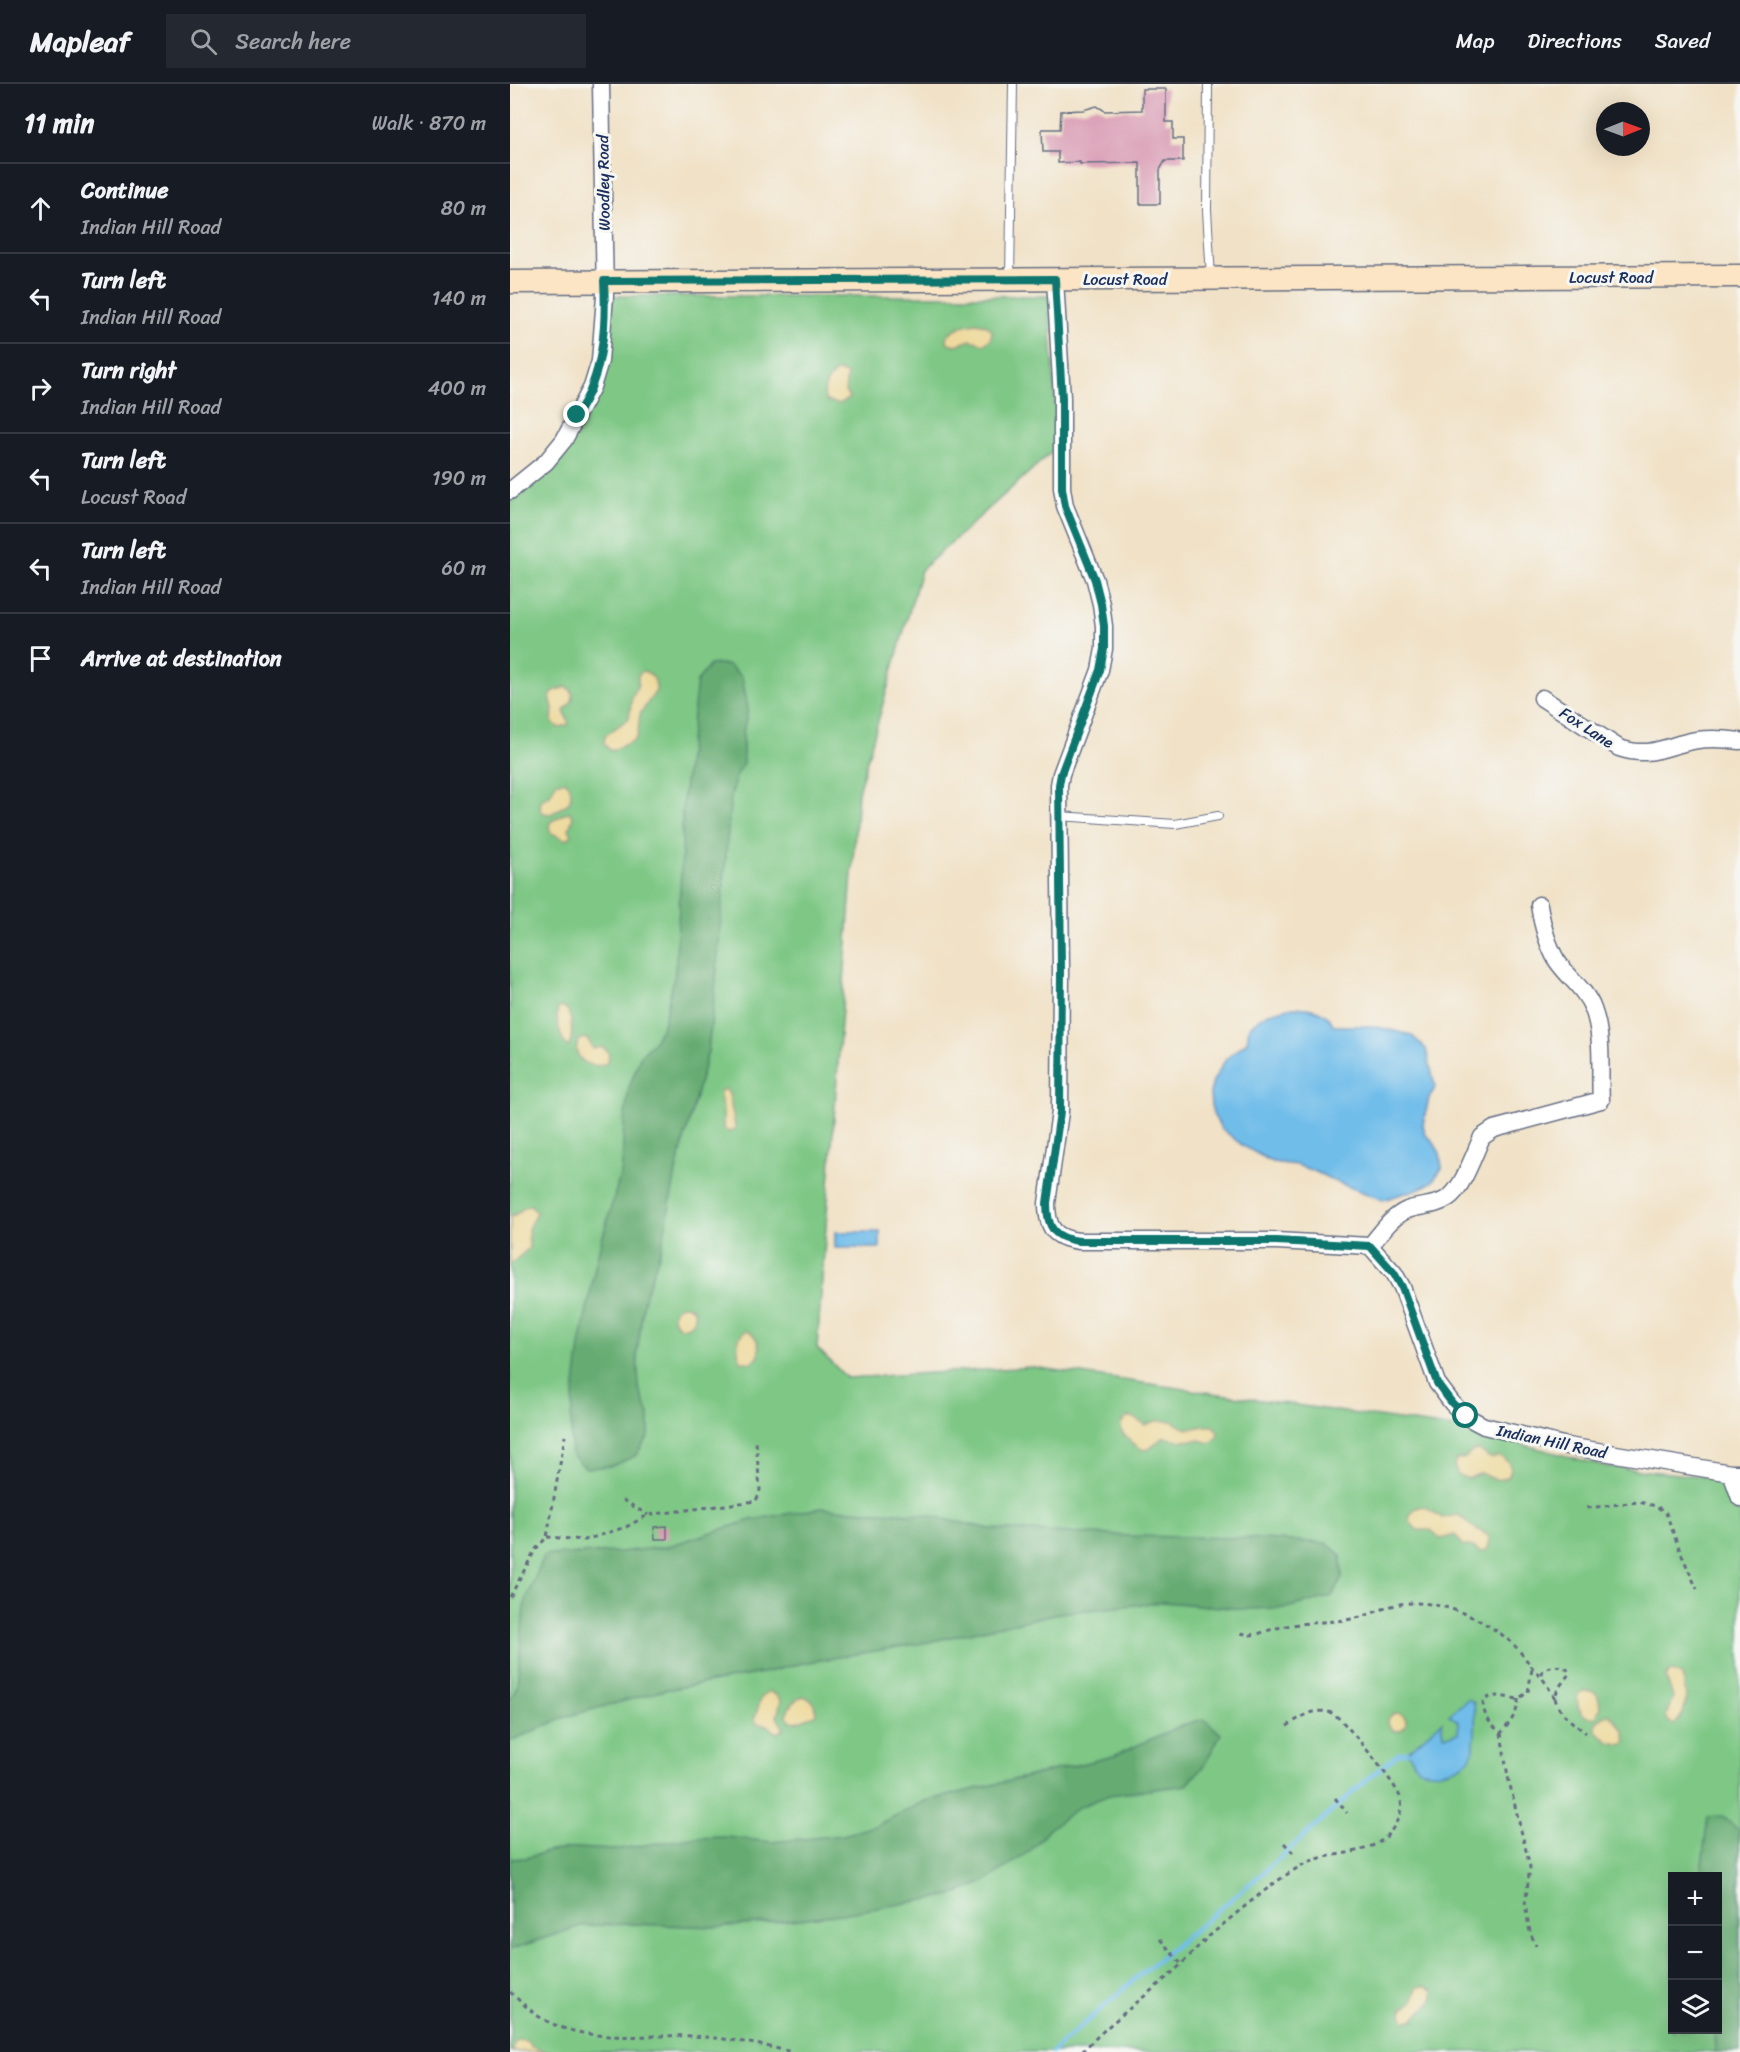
<!DOCTYPE html>
<meta charset="utf-8">
<style>
body{margin:0;font-family:Sriracha,sans-serif;background:#242831;color:#f1f3f6}
.controls{position:absolute;right:18px;bottom:18px;display:grid;overflow:hidden;border-radius:0px;box-shadow:0 6px 24px #0002}
.controls button{width:54px;height:54px;display:grid;place-items:center;padding:0;border:0;border-bottom:2px solid #363941;background:#171b24;color:#f1f3f6;font:30px sans-serif}
.compass{position:absolute;left:1086px;top:18px;width:54px;height:54px;border-radius:50%;background:#171b24;box-shadow:0 6px 24px #0002;rotate:89deg}
.stop{position:absolute;width:18px;height:18px;margin:-14px;border:4px solid #0f766e;border-radius:50%;background:#fff}
.stop.end{background:#0f766e;border-color:#fff;box-shadow:0 2px 6px #0008}
.list{margin:0;padding:0;list-style:none}
h2{display:flex;justify-content:space-between;align-items:center;height:78px;margin:0;padding:0 24px;font-size:26px}
h2 small{font-size:20px;font-weight:400;color:#9ea1a6}
.list li{display:grid;grid-template-columns:39px 1fr auto;gap:18px;align-items:center;box-sizing:border-box;height:90px;padding:0 24px;border-top:2px solid #363941}
.list b{display:block;font-size:22px;white-space:nowrap}
.list p{margin:0;font-size:20px;white-space:nowrap;color:#9ea1a6}
.list em{font-size:20px;font-style:normal;color:#9ea1a6}
.icon{flex:none;width:33px;height:33px;fill:none;stroke:currentColor;stroke-width:2;stroke-linecap:round;stroke-linejoin:round}
.map{position:relative;flex:none;width:1230px;height:1968px;overflow:hidden}
header{display:flex;align-items:center;gap:36px;box-sizing:border-box;height:84px;padding:0 30px;background:#171b24;border-bottom:2px solid #363941}
header strong{font-size:28px}
nav{display:flex;gap:33px;margin-inline-start:auto;font-size:21px}
.search{width:420px;height:54px;background:#242831;display:flex;align-items:center;gap:15px;box-sizing:border-box;padding:0 21px;border-radius:0px;color:#9ea1a6;font-size:22px}
main{display:flex}
aside{flex:1;background:#171b24}
.map>svg:first-child{display:block}
.green{fill:#7ec785;stroke:#4c7b72;stroke-width:1.5;fill-rule:evenodd}
.forest{fill:#66ac72;stroke:#406e68;stroke-width:1.5}
.sand{fill:#eeda9e;stroke:#84847e;stroke-width:1.5}
.water{fill:#71bdea;stroke:#4676a4;stroke-width:1.5}
.lines{fill:none;stroke-linecap:round;stroke-linejoin:round}
.stream{stroke:#71bdea;stroke-width:4.5}
.building{fill:#d897b1}
.lane-casing{stroke:#666e83;stroke-width:10}
.street-casing{stroke:#666e83;stroke-width:19}
.secondary-casing{stroke:#666e83;stroke-width:25}
.path{stroke:#666e83;stroke-width:3;stroke-dasharray:4.5 4.5;stroke-linecap:butt}
.lane{stroke:#fff;stroke-width:8}
.street{stroke:#fff;stroke-width:16}
.secondary{stroke:#fce5c4;stroke-width:22}
.route{stroke:#0f766e;stroke-width:8}
.labels{text-anchor:middle;stroke-width:6;stroke-linejoin:round;paint-order:stroke}
.street-label{font-size:16px;fill:#1b2f5e;stroke:#f6f6f2}
</style>
<header>
<strong>Mapleaf</strong>
<div class="search"><svg class="icon" aria-label="search" viewBox="0 0 24 24"><circle cx="10" cy="10" r="6"/><path d="M15 15l6 6"/></svg>Search here</div>
<nav><a>Map</a><a>Directions</a><a>Saved</a></nav>
</header>
<main>
<aside>
<h2>11 min<small>Walk · 870 m</small></h2>
<ul class="list">
<li><svg class="icon" aria-label="ahead" viewBox="0 0 24 24"><path d="M12 20V5M6 11l6-6 6 6"/></svg><div><b>Continue</b><p>Indian Hill Road</p></div><em>80 m</em></li>
<li><svg class="icon" aria-label="left" viewBox="0 0 24 24"><path d="M17 20v-9H6M10 6l-5 5 5 5"/></svg><div><b>Turn left</b><p>Indian Hill Road</p></div><em>140 m</em></li>
<li><svg class="icon" aria-label="right" viewBox="0 0 24 24"><path d="M7 20v-9h11M14 6l5 5-5 5"/></svg><div><b>Turn right</b><p>Indian Hill Road</p></div><em>400 m</em></li>
<li><svg class="icon" aria-label="left" viewBox="0 0 24 24"><path d="M17 20v-9H6M10 6l-5 5 5 5"/></svg><div><b>Turn left</b><p>Locust Road</p></div><em>190 m</em></li>
<li><svg class="icon" aria-label="left" viewBox="0 0 24 24"><path d="M17 20v-9H6M10 6l-5 5 5 5"/></svg><div><b>Turn left</b><p>Indian Hill Road</p></div><em>60 m</em></li>
<li><svg class="icon" aria-label="arrive" viewBox="0 0 24 24"><path d="M6 21V4h12l-3 4 3 4H6"/></svg><div><b>Arrive at destination</b></div></li>
</ul>
</aside>
<div class="map">
<svg width="1230" height="1968" viewBox="0 0 1230 1968">
<rect width="100%" height="100%" fill="#f6f6f2"/>
<filter id="ink" filterUnits="userSpaceOnUse"><feTurbulence type="fractalNoise" baseFrequency=".0167" numOctaves="2"/><feDisplacementMap in="SourceGraphic" scale="12" xChannelSelector="R" yChannelSelector="G"/><feConvolveMatrix kernelMatrix="1 2 1 2 8 2 1 2 1" color-interpolation-filters="sRGB"/></filter>
<filter id="wash" filterUnits="userSpaceOnUse"><feTurbulence type="fractalNoise" baseFrequency=".008" numOctaves="4" result="noise"/><feDisplacementMap in="SourceGraphic" scale="24" xChannelSelector="R" yChannelSelector="G"/><feGaussianBlur stdDeviation="1.35" result="paint"/><feColorMatrix in="noise" values="0 0 0 0 0 0 0 0 0 0 0 0 0 0 0 0 0 1.4 0 .05"/><feComposite in="paint" operator="in"/></filter>
<g filter="url(#wash)">
<rect width="100%" height="100%" fill="#f1e2c7"/>
<path class="green" d="M103 212H539L548 362 411 486 348 708 307 1264 337 1294 523 1283 958 1346 1099 1383 1210 1394C1223 1401 1225 1418 1230 1431V1968H0V418L47 377 77 329ZM1162 1792H1208V1946H1162Z"/>
<path class="forest" d="M211 580 219 582 232 593 238 625 233 649V680L227 690 221 712 219 734 205 907 198 967 167 1083 152 1162 134 1215 127 1270 129 1304 139 1331V1352L125 1372 102 1382 76 1384 61 1370V1334L70 1262 87 1173 112 1085 114 1037 119 1004 130 973 145 956 153 941 165 889 172 771V725L187 597 200 581Z
M311 1424 417 1431 480 1445 622 1452 737 1454 816 1459 831 1471 832 1494 822 1512 776 1524 733 1525 654 1518 549 1529 419 1558 293 1579 258 1588 155 1606 58 1632 0 1657V1617L7 1602 14 1522 34 1471 109 1468 155 1463 241 1436Z
M694 1635 711 1650 695 1680 677 1701 599 1711 569 1723 539 1745 522 1765 498 1782 474 1798 443 1811 332 1830 247 1840 206 1843 120 1840 70 1842 0 1866V1775L16 1774 40 1767 68 1764 102 1766 181 1754 216 1753 262 1758 333 1751 365 1742 415 1717 604 1672 672 1641Z
M1212 1732 1229 1746 1230 1968H1205L1204 1946H1208V1792H1192L1191 1787 1198 1733Z"/>
<path class="sand" d="M467 239 476 241 482 246 481 255 474 260 461 256 446 261 438 259 436 253C443 244 456 240 467 239Z
M328 287 337 290 335 308 340 314 329 320 316 317C311 306 318 292 328 287Z
M133 587C143 589 147 598 146 607L130 630 128 649 125 656 101 667 94 660 95 652 119 634 122 614 128 600V591Z
M55 603 60 605C67 615 60 619 54 627L59 640 49 644 42 638 43 624 40 613 44 607Z
M52 697 56 698C62 704 62 711 59 719L41 730 33 729 30 725 31 716 40 711 46 699Z
M60 728 63 734 59 745 62 751 57 756 41 749 39 744 40 738C48 735 53 728 60 728Z
M51 923 57 925C62 934 64 955 58 963 51 958 45 933 48 925Z
M74 954 78 956 83 965 92 963 97 966 99 971 97 979C81 988 59 973 69 956Z
M215 1005 219 1010 225 1042 224 1046 219 1048 214 1046C212 1039 214 1035 213 1029 213 1021 209 1015 210 1007Z
M20 1121 24 1124 26 1129 18 1145 19 1164 0 1181V1132C9 1132 11 1122 20 1121Z
M163 1232a11 11 0 1 1 22 0a11 11 0 1 1-22 0Z
M235 1247C247 1248 251 1264 248 1274L240 1279 231 1277C226 1267 226 1254 235 1247Z
M617 1333H623L635 1341 646 1337H662C683 1352 682 1340 703 1342L708 1348 707 1354 700 1359 689 1356 669 1357 655 1353C647 1355 643 1366 635 1366 630 1366 615 1353 612 1348 610 1344 611 1343 611 1339Z
M969 1366 980 1374 990 1372 998 1378 1001 1384 999 1392C988 1399 981 1394 971 1389L958 1395 948 1391 944 1382 946 1376 955 1374 963 1367Z
M914 1422 932 1434 948 1431C953 1434 955 1437 960 1441 969 1448 986 1448 977 1466L971 1468 963 1463 952 1461 945 1451 931 1455 921 1446H907L900 1438 899 1432 906 1424Z
M1160 1587 1166 1588 1172 1592C1177 1607 1179 1630 1164 1640L1159 1638 1156 1632 1163 1613 1156 1593Z
M259 1607 267 1612 271 1617 267 1633 274 1645 267 1649 257 1641 248 1640 244 1636 252 1612Z
M1074 1607H1082L1087 1610 1091 1623 1086 1633C1073 1636 1065 1623 1068 1611Z
M294 1612 303 1617 306 1628 305 1631 286 1638 280 1637 276 1631C278 1623 287 1613 294 1612Z
M878 1638a9 9 0 1 1 18 0a9 9 0 1 1-18 0Z
M1099 1630 1114 1647 1116 1656 1113 1661 1099 1658 1086 1647V1639L1093 1632Z
M915 1902 923 1906C926 1919 910 1926 903 1936L895 1937 892 1930 893 1924 903 1918 907 1903Z
M7 1956 17 1957 22 1963 38 1968H3L4 1960Z"/>
<path class="water" d="M783 923C801 924 816 925 824 942H863L901 951 916 965 925 1002 924 1006 919 1014 913 1040 915 1050 922 1056 930 1069 932 1084 922 1098 911 1104 873 1116 829 1099 806 1088 787 1081 762 1078 733 1062 711 1044 704 1032 701 1021 700 1009 703 997 716 975 737 958 739 943 756 930Z
M325 1148H370V1164H325Z
M958 1615 964 1619C966 1637 967 1657 960 1674 950 1685 923 1694 909 1684 903 1680 902 1673 897 1668L932 1638V1647L935 1652 948 1649 949 1638 939 1631Z"/>
<g class="lines">
<path class="stream" d="M542 1968 625 1895 754 1788 859 1694 888 1670 897 1668"/>
</g>
<g id="blocks">
<path class="building" d="M632 5H656V38H663V55H673V77H655L650 86V120H630V79L570 80V78L548 79V68H533L532 45H550L551 27 573 26 587 22 595 27 632 26Z
M157 1442V1455H145L144 1443Z"/>
</g>
</g>
<g filter="url(#ink)">
<use href="#blocks" fill-opacity="0" stroke="#666e83" stroke-width="1.5"/>
<g class="lines">
<defs>
<path id="lane" d="M698 0 697 126 701 194
M500 195 503 0
M549 732 665 740 708 732"/>
<path id="street" d="M545 195 552 314V404L555 422 585 496 591 520 594 542V565L590 586 551 690 549 701 551 886 550 1028 537 1119C537 1144 544 1154 569 1157H766L860 1162 884 1189 892 1203 927 1299 942 1319 955 1332 974 1342 1057 1362 1221 1389H1230
M0 407 36 378 54 356 82 303 90 277 95 212 91 0
M1032 614 1109 664C1142 675 1156 661 1187 656 1201 654 1216 655 1230 657
M860 1162C871 1149 881 1133 897 1126 910 1121 925 1123 938 1114 953 1104 964 1070 972 1053L984 1045 1091 1016C1089 986 1094 954 1083 925 1076 906 1058 893 1047 877 1037 860 1032 840 1029 821
M1221 1389 1230 1414"/>
<path id="secondary" d="M0 198 1230 192"/>
</defs>
<use href="#lane" class="lane-casing"/>
<use href="#street" class="street-casing"/>
<use href="#secondary" class="secondary-casing"/>
<path class="path" d="M113 1416 138 1431
M1077 1424 1128 1418 1146 1422 1156 1429 1170 1467 1187 1505
M37 1453 75 1456 116 1443 138 1431 246 1417 250 1406 246 1358
M0 1513 25 1466 37 1453 55 1352
M731 1549 740 1551 748 1550C782 1537 807 1540 842 1535 859 1532 873 1523 890 1520 928 1514 975 1534 1003 1560 1014 1571 1021 1584 1033 1595
M1045 1614 1033 1595 1032 1588C1040 1581 1047 1581 1057 1585L1059 1590C1055 1596 1048 1603 1046 1610 1041 1624 1067 1642 1076 1649
M1008 1615C1009 1628 999 1640 991 1649 980 1640 973 1632 973 1617 984 1608 995 1614 1008 1615L1018 1608 1022 1585
M991 1649 998 1693 1020 1783 1015 1821 1020 1848 1026 1862
M825 1714 837 1729
M774 1759 784 1770
M650 1855 671 1880
M0 1908C9 1916 18 1925 28 1932 72 1961 132 1950 182 1952 216 1954 249 1960 282 1968
M572 1968C600 1938 634 1914 664 1887 678 1875 689 1860 703 1849 729 1827 765 1796 794 1780 821 1766 861 1774 881 1747 888 1737 894 1724 890 1713 887 1701 832 1633 822 1629 804 1623 790 1633 776 1643"/>
<use href="#lane" class="lane"/>
<use href="#street" class="street"/>
<use href="#secondary" class="secondary"/>
</g>
</g>
<g class="lines" filter="url(#ink)">
<path class="route" d="M67 331C72 321 79 312 82 301 94 270 96 231 94 197L545 195 552 314V404L555 422 585 496 591 520 594 542V565L590 586 551 690 549 701 551 886 550 1028 537 1119C537 1144 544 1154 569 1157H766L860 1162 884 1189 892 1203 927 1299 942 1319 956 1332"/>
</g>
<g class="labels">
<g class="street-label">
<text transform="translate(93 99) rotate(-91)" y="6">Woodley Road</text>
<text x="1101" y="199">Locust Road</text>
<text x="615" y="201">Locust Road</text>
<text transform="translate(1077 643) rotate(33)" y="6">Fox Lane</text>
<text transform="translate(1042 1357) rotate(12)" y="6">Indian Hill Road</text>
</g>
</g>
</svg>
<div class="controls">
<button>+</button>
<button>−</button>
<button><svg class="icon" aria-label="layers" viewBox="0 0 24 24"><path d="M12 4l9 5-9 5-9-5zM3 14l9 5 9-5"/></svg></button>
</div>
<svg class="compass" viewBox="-18 -18 36 36"><path d="M0-13l5 13h-10z" fill="#e53935"/><path d="M0 13l5-13h-10z" fill="#9ea1a6"/></svg>
<div class="stop" style="left:956px;top:1332px"></div>
<div class="stop end" style="left:67px;top:331px"></div>
</div>
</main>
